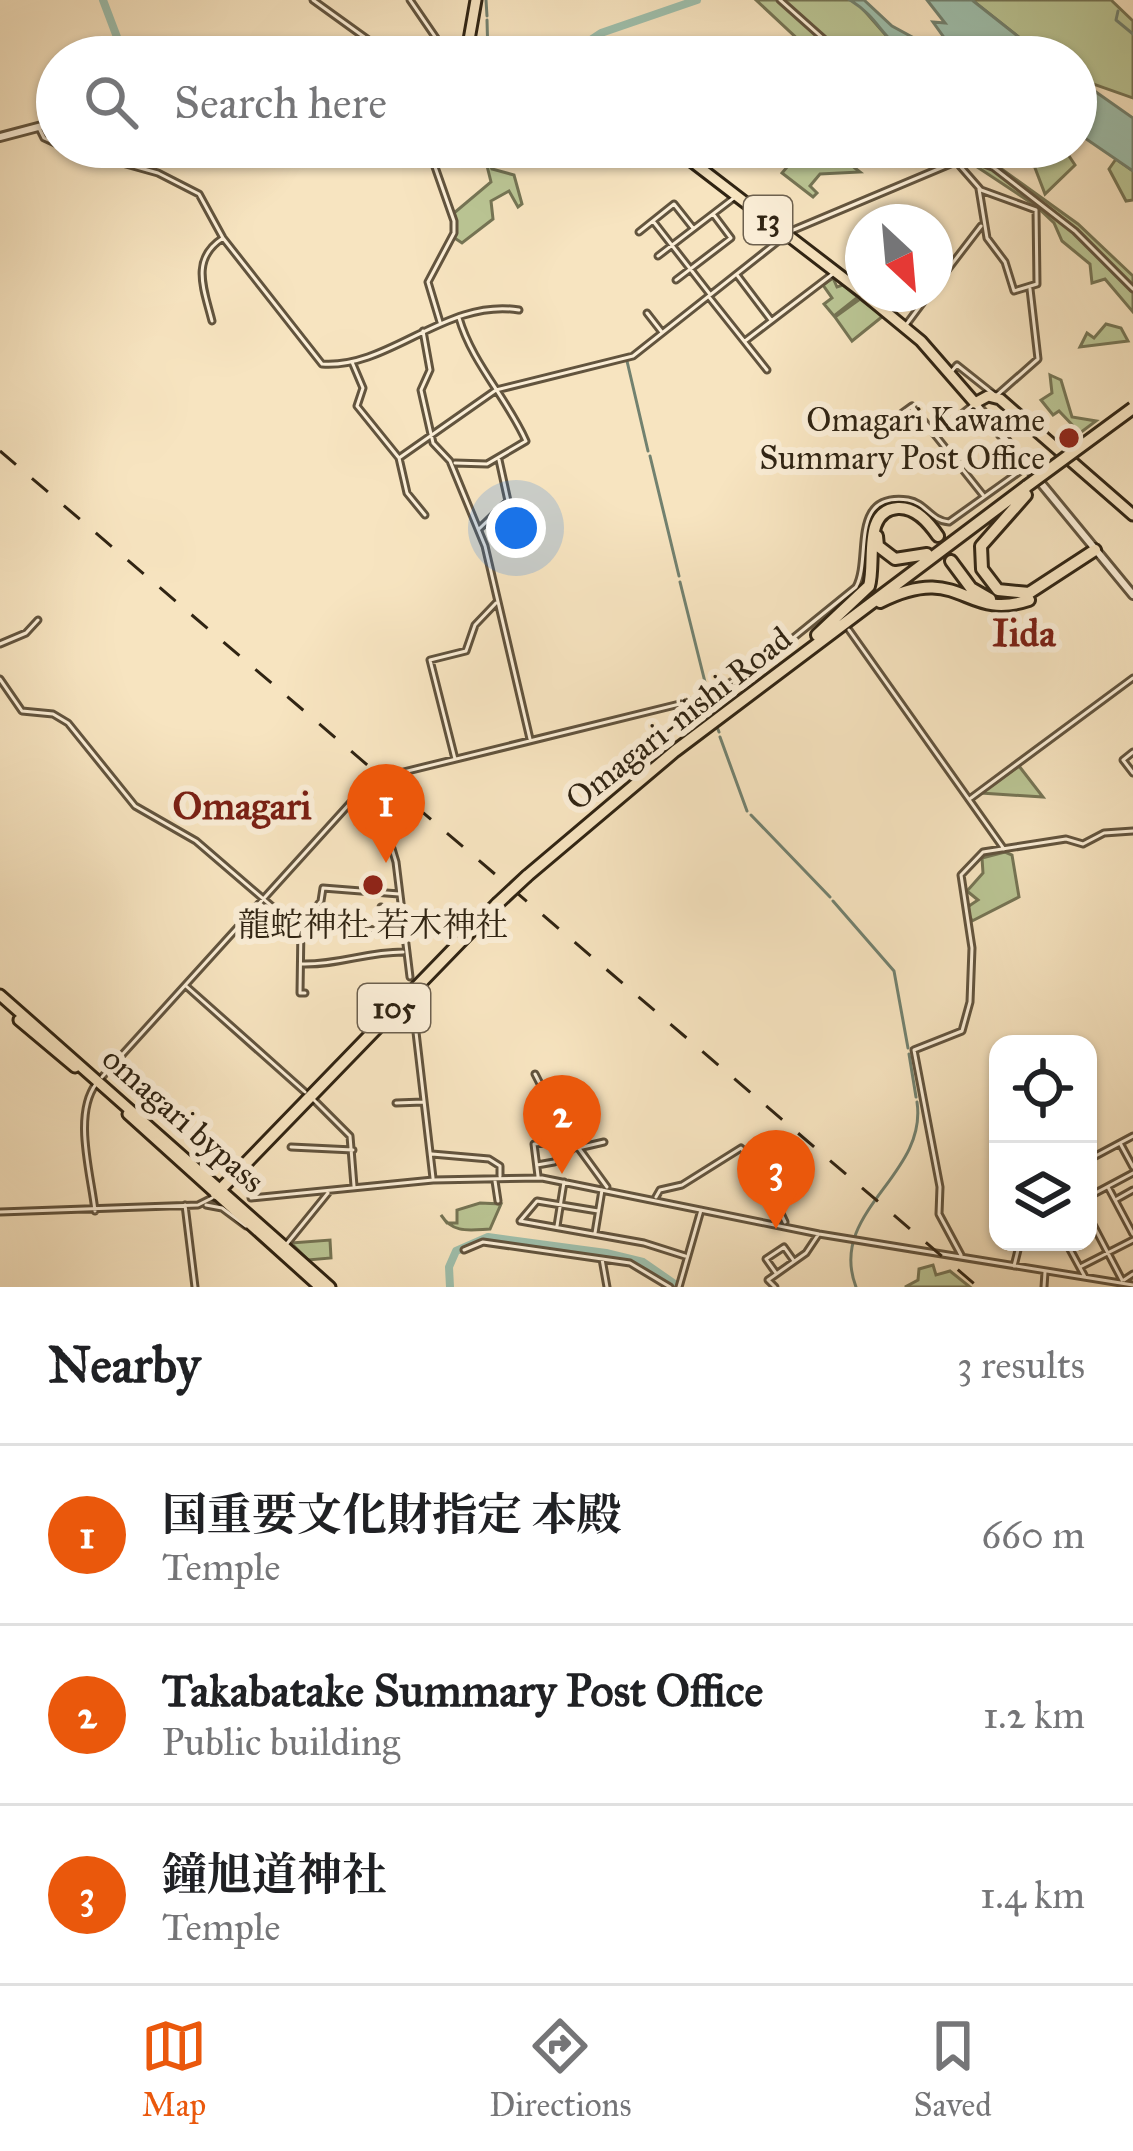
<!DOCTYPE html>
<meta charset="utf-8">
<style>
body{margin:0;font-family:"IM FELL Great Primer","Noto Serif JP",serif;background:#f6f6f6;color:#202124}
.controls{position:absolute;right:36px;bottom:36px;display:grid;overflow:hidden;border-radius:24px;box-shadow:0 3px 9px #0004}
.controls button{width:108px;height:108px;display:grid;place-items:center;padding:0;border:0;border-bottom:3px solid #e0e0e0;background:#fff;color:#202124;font:60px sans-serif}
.compass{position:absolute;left:845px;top:204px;width:108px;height:108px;border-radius:50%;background:#fff;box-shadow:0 3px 9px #0004;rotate:154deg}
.you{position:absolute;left:516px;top:528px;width:42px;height:42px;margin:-30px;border:9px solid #fff;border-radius:50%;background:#1a73e8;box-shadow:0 0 0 18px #1a73e833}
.badge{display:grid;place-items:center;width:78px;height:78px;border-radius:50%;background:#ea580c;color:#fff;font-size:39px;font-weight:700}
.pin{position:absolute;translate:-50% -99px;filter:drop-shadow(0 3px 6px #0008)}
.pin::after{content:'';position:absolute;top:63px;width:42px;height:36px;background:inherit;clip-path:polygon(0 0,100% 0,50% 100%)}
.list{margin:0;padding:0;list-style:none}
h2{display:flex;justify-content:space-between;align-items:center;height:156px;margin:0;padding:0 48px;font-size:51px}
h2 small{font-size:39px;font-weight:400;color:#757577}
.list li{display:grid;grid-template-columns:78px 1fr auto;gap:36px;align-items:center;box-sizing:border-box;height:180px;padding:0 48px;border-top:3px solid #e0e0e0}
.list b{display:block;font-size:45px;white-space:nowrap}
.list p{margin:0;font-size:39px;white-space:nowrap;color:#757577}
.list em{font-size:39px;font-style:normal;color:#757577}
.icon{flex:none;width:66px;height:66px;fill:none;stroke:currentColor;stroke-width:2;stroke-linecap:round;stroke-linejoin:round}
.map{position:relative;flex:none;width:1133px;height:1287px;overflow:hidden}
.search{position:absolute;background:#fff;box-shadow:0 3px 9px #0004;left:36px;right:36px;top:36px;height:132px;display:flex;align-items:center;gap:30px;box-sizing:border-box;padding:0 42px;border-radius:66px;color:#757577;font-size:45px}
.sheet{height:696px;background:#fff}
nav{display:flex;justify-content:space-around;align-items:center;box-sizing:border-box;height:168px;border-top:3px solid #e0e0e0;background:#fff;font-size:33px;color:#757577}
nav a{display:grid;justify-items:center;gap:6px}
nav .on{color:#ea580c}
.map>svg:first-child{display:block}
.green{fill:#bac594;stroke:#757454;stroke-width:3}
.water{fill:#9ebfac;stroke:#72816f;stroke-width:3}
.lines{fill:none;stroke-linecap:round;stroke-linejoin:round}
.stream{stroke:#72816f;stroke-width:3}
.river{stroke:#9ebfac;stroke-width:8}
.minor-casing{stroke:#62543e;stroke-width:9}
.tertiary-casing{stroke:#62543e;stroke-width:12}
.primary-casing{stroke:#302413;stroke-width:15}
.trunk-casing{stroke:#302413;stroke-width:15}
.motorway-casing{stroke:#302413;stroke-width:16}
.minor{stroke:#faedd6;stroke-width:3}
.tertiary{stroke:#faedd6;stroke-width:6}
.primary{stroke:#f7e4c0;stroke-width:9}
.trunk{stroke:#f7e4c0;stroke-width:9}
.motorway{stroke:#f7e4c0;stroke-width:10}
.rail{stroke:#302413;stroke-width:3;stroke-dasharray:21 21;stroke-linecap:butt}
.motorway-bridge-casing{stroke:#302413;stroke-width:16;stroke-linecap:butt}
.motorway-bridge{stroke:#f7e4c0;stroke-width:10}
.poi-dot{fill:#8f2418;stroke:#faedd6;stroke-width:4.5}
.labels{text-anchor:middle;stroke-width:12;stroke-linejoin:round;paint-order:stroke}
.shield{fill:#faedd6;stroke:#6d604e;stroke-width:3}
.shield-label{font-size:30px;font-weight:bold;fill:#302413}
.poi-label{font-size:33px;fill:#302413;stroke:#faedd6;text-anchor:end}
.street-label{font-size:33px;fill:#302413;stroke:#faedd6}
.quarter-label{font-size:39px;font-weight:bold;fill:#7a1f14;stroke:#faedd6}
</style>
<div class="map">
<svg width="1133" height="1287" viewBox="0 0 1133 1287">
<rect width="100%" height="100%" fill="#f7e4c0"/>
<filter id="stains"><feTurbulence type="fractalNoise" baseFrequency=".00167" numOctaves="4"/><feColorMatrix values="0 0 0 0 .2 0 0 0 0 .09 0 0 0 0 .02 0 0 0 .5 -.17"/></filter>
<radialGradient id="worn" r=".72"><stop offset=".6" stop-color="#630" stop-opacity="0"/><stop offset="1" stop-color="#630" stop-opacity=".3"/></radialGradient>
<path class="green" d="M756 0H855L891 41 918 57H817Z
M972 0H1111L1133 21V98L1076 78V57H1044Z
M947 147H971L1078 224 1133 276V312L1105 279 1092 283 1090 264 1062 241 1054 223 1036 206Z
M1027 147H1063L1075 165 1045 194Z
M803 148 825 166 836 153 860 172 820 174 810 186 817 193 813 197 782 173Z
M484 154 492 169 514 175 522 204 518 207 509 191 491 201 493 219 462 243 453 237 454 213 491 182Z
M1116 159 1133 171V200L1126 201 1109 169Z
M833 278 837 287 843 285 858 297 834 316 824 304 832 298 823 285Z
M860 299 883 316 852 341 835 317Z
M1106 324 1121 328 1128 341 1080 347 1087 333 1094 338Z
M1050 375 1061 380 1072 417 1096 421 1080 433 1059 411 1053 415 1041 400 1052 393Z
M1019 766 1043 797 981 793Z
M1005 852 1012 855 1019 897 972 921 966 908 978 900 967 891 983 873 982 858Z
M480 1203 501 1204 490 1229C470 1230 453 1234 441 1215L447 1223H457V1210Z
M330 1240 331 1258 308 1260 291 1243Z
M933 1265 936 1275 950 1271 970 1287H905L918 1280 919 1269Z"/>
<path class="water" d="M850 0H864L892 26 949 57C879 57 892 26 850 0Z
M927 0H972L1044 57H958L933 22 945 23Z
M1076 78 1133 118V171L1076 132Z"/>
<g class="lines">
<path class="stream" d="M486 0 487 16
M1118 11 1116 20 1133 34
M487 20 488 57
M627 361 648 451
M650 456 679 576
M680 582 708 694
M710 700 713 715
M717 727 719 732
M720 737 747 811
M751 815 830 897
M833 901 894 971 908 1048
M909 1054 916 1097
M856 1287C827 1211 928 1176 917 1102"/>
<path class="river" d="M103 0 120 45 136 57
M565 57 601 33 697 0
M450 1287 449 1267 456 1251 488 1237 606 1253 643 1262 679 1287"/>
<defs>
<path id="minor" d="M313 0 392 57
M410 0 449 57
M780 0 844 57
M400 57 436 38
M39 128 44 138 57 144
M65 147 158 173 199 194 223 238 322 364C389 369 446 298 519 310
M428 147 454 221V233L428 282 440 322
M955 147 966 156
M967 147 1075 231 1133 289
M960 166 981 190 1036 210 1037 284 1014 291 1005 262 987 238 979 189
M653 221 709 293
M639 232 674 204 693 228
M658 256 735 197
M737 275 771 320
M676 280 731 238 713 214
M935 286 981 226
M709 297 767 370
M647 313 661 331
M212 321C204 289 190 259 223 238
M906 325 929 294
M423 331 430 370 421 390 433 443 450 461 485 546 530 739
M745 341 834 273
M352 362 363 388 357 406 399 458 407 493 425 515
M951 372 957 365 996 396 1038 359 1030 289
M879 430 912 406 983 495
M938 433 973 405
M399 458 496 390 633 356 791 231 967 157 995 168
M455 463 487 464 526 441C507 398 472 363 459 318
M479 529 508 501 499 460
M849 630 1004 849
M0 644 26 633 38 620
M0 679 22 711 53 714 68 723 135 806 196 841 289 921 308 927 405 931
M1133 752 1123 760 1133 773
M455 759 430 660 466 651 475 625 496 603
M372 782 396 862 410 977
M971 798 1133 678
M381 928V907
M302 964C339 965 365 952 403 952
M186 986 305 1092
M305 993H300L301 926 321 901 323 888 399 894
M412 998 433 1178
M535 1074 559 1121 607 1187
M102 1077 371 780 708 697 771 656 856 587C872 558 848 492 908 500 926 503 931 521 949 522L1026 467
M313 1099 350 1136 354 1186
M396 1103 423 1102
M1120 1143 1133 1167
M291 1147 353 1150
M578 1148 604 1142
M432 1154 489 1159 500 1166V1176
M1088 1160 1133 1136
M537 1165 554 1162 575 1147
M538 1176 534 1144 557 1142 566 1154
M495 1181 498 1201
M1108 1187 1133 1234
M656 1197 660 1190 682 1185 741 1148 760 1169 785 1222
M1088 1197 1133 1173
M251 1198 433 1180 542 1178 819 1234 1133 1285
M1117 1199 1133 1190
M185 1205 195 1287
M206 1205 222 1208 246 1226
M95 1211C91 1174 73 1115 96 1084
M598 1211 537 1201 520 1221 644 1243 685 1256
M0 1212 198 1205 212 1198
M1088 1215 1122 1280
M557 1226 564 1182
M595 1233 602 1190
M1066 1242 1085 1277
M285 1246 328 1193
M464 1250 483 1242 630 1263 670 1287
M961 1255 939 1214 940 1187 914 1050 962 1031 970 1002 972 948 961 875 983 852 1066 839 1083 844 1104 833 1133 831
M602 1259 607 1287
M1014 1266 1020 1242
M1080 1267 1133 1240
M776 1273 766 1259 784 1247 794 1261
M1124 1280 1133 1274
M679 1287 701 1210
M775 1287 768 1280 806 1253 818 1235
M1044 1287 1045 1272"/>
<path id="tertiary" d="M0 137 57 122
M975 403 1133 595"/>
<path id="primary" d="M466 57 476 0
M673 147 863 293
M864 294 921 341 975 403 988 396 1000 399 1133 515"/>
<path id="trunk" d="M0 995 330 1287
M19 1020 75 1067
M128 1114 320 1287"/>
<path id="motorway" d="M1026 495 981 546 982 569 998 590 1029 593 1095 550
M877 536 878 546 895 559 927 554
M951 561 971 588 990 599
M880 602C962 561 963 622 1029 600
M817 635 869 586C876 563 862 510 898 508 916 507 929 523 938 536
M527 876 675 751 1027 486
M216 1194 497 904"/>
</defs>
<use href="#minor" class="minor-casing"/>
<use href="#tertiary" class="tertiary-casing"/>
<use href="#primary" class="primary-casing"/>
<use href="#trunk" class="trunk-casing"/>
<use href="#motorway" class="motorway-casing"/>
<use href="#minor" class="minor"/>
<use href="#tertiary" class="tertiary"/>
<use href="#primary" class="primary"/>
<use href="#trunk" class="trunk"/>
<use href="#motorway" class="motorway"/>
<path class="rail" d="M0 451 978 1287"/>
<defs>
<path id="motorway-bridge" d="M1027 486 1133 408
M497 904 527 876"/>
</defs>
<use href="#motorway-bridge" class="motorway-bridge-casing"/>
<use href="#motorway-bridge" class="motorway-bridge"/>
</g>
<g class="poi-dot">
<circle cx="1069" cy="438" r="12"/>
<circle cx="373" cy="885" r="12"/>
</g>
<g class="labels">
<g class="shield">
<rect x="744" y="196" width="48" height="48" rx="9"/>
<rect x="358" y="984" width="72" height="48" rx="9"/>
</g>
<g class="shield-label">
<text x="768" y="230">13</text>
<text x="394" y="1018">105</text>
</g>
<g class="poi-label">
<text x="1045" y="431">Omagari Kawame<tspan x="1045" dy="38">Summary Post Office</tspan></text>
<text x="373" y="936" text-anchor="middle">龍蛇神社 若木神社</text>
</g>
<g class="street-label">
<text transform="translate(678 718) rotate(-38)" y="12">Omagari-nishi Road</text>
<text transform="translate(184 1119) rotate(41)" y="12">omagari bypass</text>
</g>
<g class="quarter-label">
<text x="1024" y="646">Iida</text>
<text x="242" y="819">Omagari</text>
</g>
</g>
<rect width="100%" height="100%" filter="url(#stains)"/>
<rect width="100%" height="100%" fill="url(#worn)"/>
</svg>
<div class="controls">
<button><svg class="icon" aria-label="locate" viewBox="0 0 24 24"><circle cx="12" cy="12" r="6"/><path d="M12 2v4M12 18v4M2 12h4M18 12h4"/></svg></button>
<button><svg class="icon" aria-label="layers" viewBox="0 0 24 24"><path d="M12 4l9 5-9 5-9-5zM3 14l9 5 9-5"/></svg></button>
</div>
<svg class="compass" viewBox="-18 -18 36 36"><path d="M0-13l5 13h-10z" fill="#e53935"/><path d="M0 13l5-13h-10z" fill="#757577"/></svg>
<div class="you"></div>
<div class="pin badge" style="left:386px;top:863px">1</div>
<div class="pin badge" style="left:562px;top:1174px">2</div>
<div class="pin badge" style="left:776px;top:1229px">3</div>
<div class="search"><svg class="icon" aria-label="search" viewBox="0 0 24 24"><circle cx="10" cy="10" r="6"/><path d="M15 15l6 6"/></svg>Search here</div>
</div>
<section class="sheet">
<h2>Nearby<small>3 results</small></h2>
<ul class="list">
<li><span class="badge">1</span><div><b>国重要文化財指定 本殿</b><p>Temple</p></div><em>660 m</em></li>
<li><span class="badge">2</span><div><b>Takabatake Summary Post Office</b><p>Public building</p></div><em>1.2 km</em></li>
<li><span class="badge">3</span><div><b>鐘旭道神社</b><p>Temple</p></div><em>1.4 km</em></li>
</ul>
</section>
<nav>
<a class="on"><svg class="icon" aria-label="map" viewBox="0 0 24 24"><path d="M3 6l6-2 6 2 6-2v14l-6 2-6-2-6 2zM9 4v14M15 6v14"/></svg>Map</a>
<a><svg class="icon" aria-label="directions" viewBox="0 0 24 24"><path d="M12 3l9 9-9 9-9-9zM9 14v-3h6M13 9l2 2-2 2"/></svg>Directions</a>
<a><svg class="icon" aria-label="saved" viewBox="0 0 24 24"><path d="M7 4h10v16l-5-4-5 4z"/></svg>Saved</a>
</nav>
